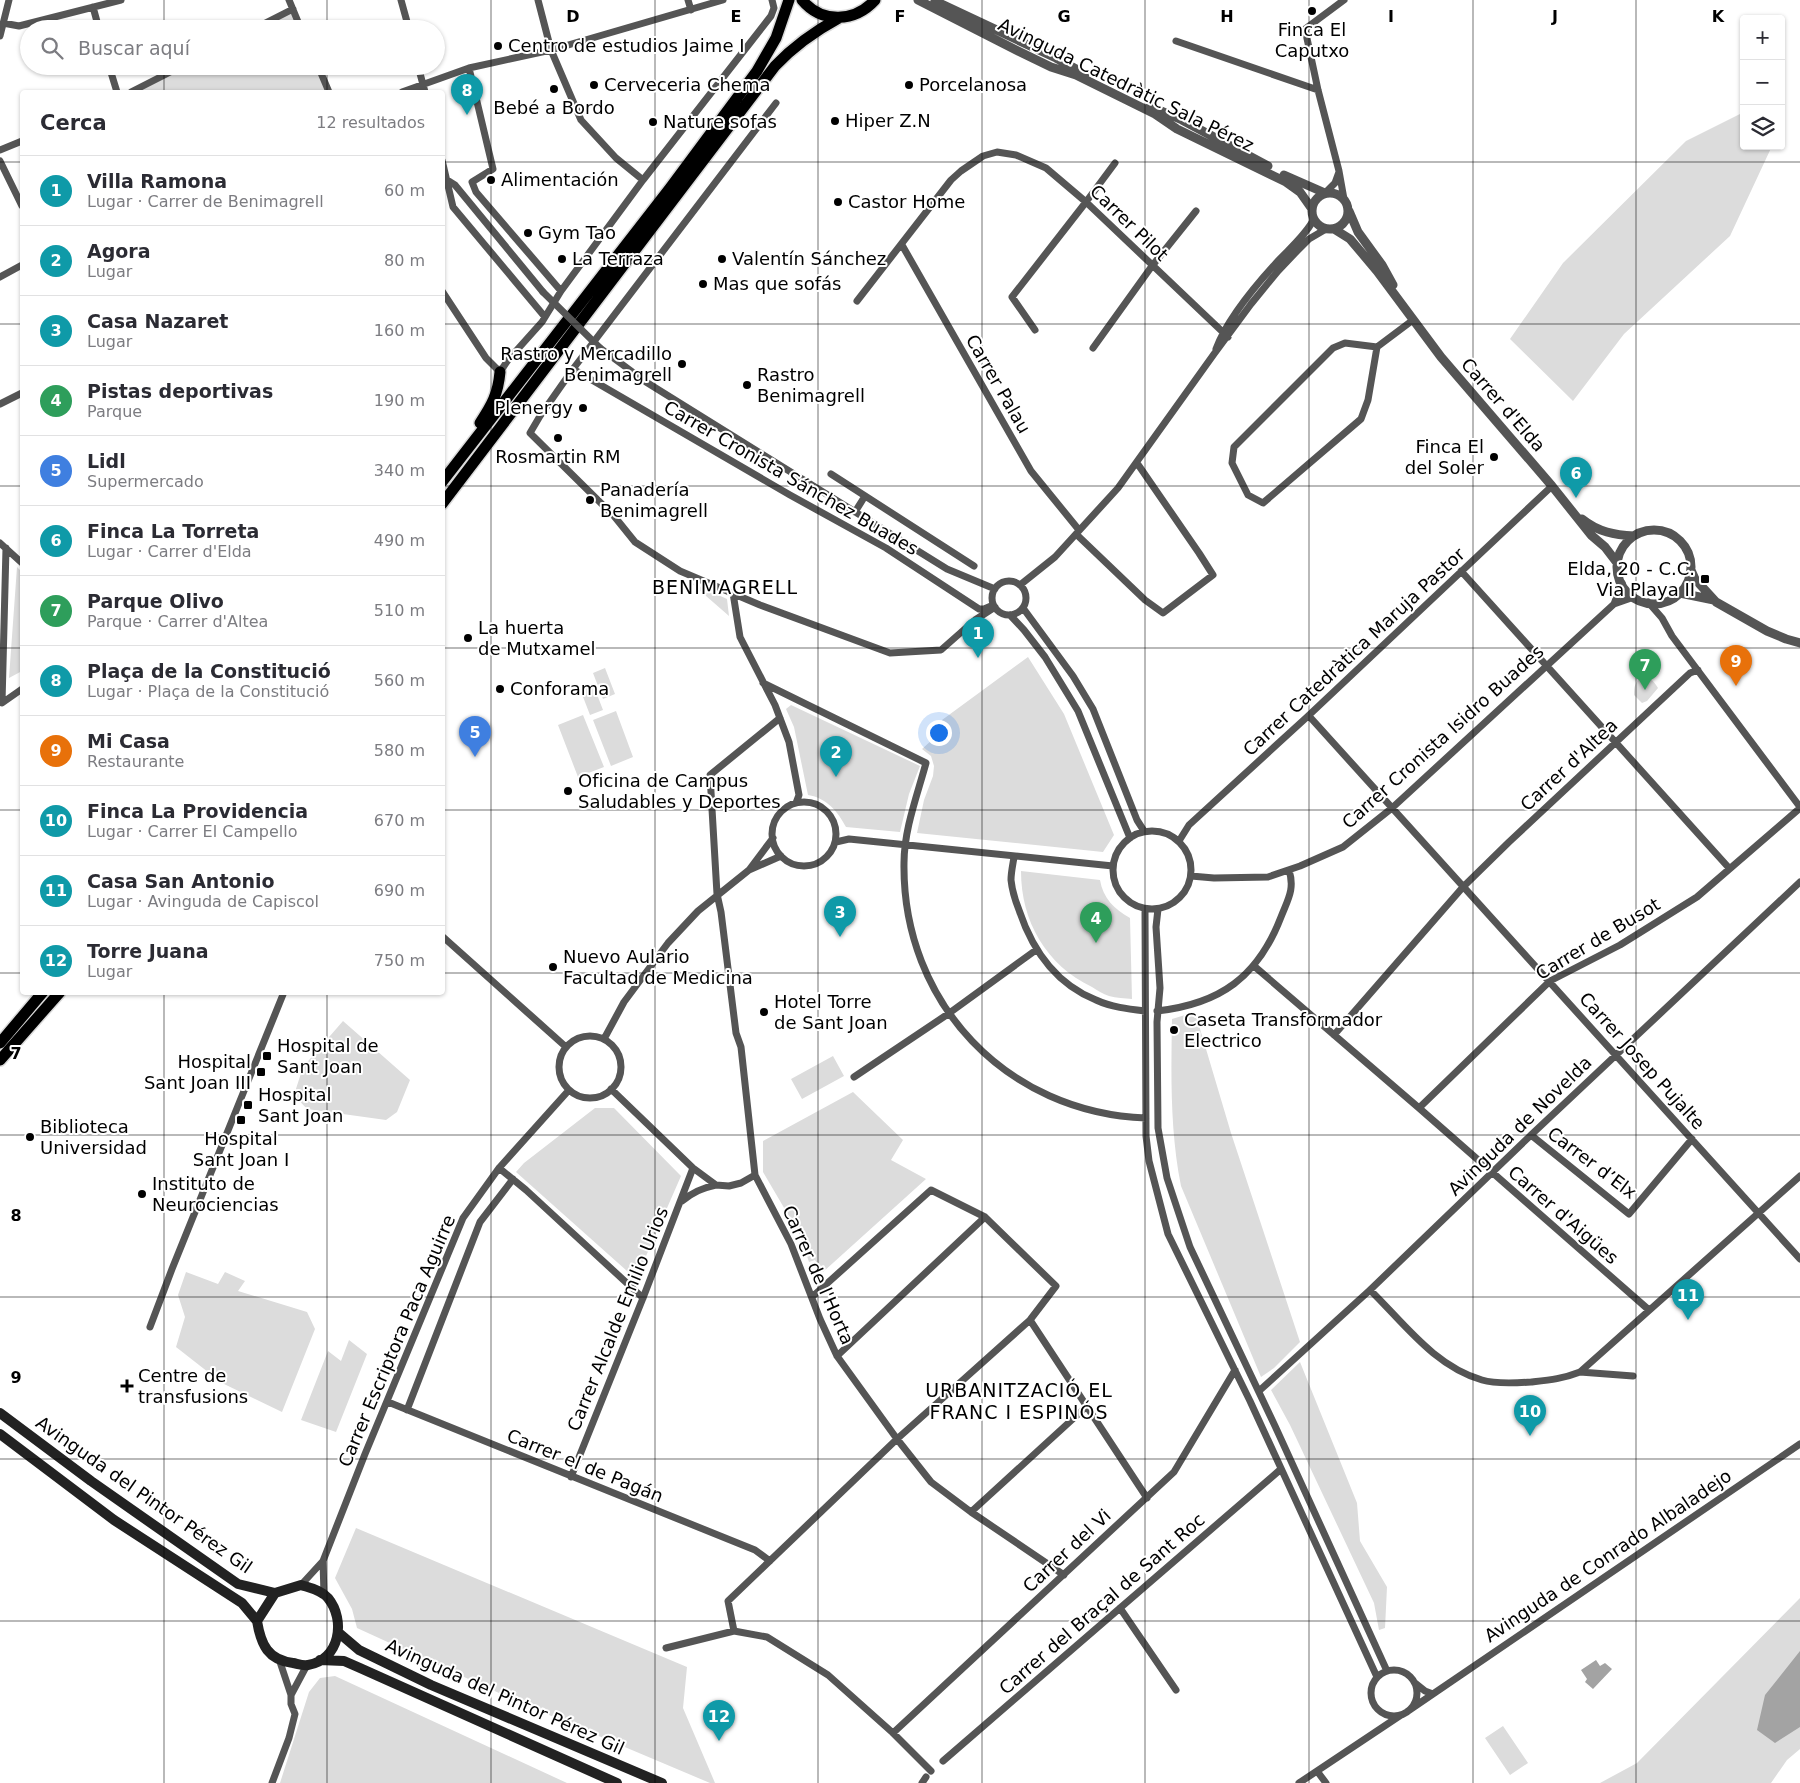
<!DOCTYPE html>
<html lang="es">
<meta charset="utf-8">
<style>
body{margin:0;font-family:"DejaVu Sans",sans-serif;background:#f7f7f7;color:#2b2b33}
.controls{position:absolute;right:15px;top:15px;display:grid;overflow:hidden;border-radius:5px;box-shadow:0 1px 4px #0004}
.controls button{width:45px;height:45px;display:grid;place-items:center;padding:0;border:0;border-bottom:1px solid #e1e1e2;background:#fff;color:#2b2b33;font:25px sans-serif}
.you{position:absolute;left:938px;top:732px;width:18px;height:18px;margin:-12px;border:4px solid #fff;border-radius:50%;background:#1a73e8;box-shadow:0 0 0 8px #1a73e833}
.badge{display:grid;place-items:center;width:32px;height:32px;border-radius:50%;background:#2563eb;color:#fff;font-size:16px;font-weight:700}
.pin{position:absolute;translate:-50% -41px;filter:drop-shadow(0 1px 2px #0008)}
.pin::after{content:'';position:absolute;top:26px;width:18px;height:15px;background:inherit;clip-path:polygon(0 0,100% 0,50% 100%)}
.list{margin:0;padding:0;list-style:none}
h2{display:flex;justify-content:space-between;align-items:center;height:65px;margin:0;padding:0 20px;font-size:21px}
h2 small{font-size:16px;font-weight:400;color:#7c7c81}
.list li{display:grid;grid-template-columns:32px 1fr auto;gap:15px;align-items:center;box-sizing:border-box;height:70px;padding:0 20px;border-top:1px solid #e1e1e2}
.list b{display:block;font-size:19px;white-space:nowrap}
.list p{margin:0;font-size:16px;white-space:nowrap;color:#7c7c81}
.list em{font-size:16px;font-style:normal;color:#7c7c81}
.icon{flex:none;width:28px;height:28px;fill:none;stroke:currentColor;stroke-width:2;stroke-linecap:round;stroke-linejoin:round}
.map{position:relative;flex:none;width:1800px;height:1783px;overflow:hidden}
.search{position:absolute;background:#fff;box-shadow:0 1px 4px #0004;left:20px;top:20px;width:425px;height:55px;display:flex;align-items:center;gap:12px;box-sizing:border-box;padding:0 18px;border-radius:28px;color:#7c7c81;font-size:19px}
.panel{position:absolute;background:#fff;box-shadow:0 1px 4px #0004;left:20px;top:90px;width:425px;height:905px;border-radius:5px}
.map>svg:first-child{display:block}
.green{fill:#dcdcdc}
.water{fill:#a3a3a3}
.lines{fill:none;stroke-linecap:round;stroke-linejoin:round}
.primary-casing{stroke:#dbdbdb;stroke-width:14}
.minor{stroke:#555;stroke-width:7}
.tertiary{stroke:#555;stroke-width:9}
.secondary{stroke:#222;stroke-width:10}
.primary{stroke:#000;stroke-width:11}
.minor-bridge{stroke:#555;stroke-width:7}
.grid{fill:none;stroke:#000;stroke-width:1;stroke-opacity:0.55}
.poi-dot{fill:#000;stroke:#fff;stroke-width:2}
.labels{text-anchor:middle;stroke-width:4;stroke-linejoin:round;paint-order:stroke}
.poi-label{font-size:18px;fill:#000;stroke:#fff;text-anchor:start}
.street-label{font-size:18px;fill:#000;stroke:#fff}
.neighbourhood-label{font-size:19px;letter-spacing:1px;fill:#000;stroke:#fff}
.grid-label{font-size:16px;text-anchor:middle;font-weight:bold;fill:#000;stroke:#fff;stroke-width:4;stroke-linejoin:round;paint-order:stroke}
</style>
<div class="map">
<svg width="1800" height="1783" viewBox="0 0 1800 1783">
<rect width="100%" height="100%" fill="#fff"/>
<path class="green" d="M293 9 301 29H254Z
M182 66H318L329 92H131Z
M1744 112V146H1772L1730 236 1624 334 1573 401 1510 339 1563 263 1686 141Z
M17 567 22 572V671L9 678Z
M690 582 727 599 729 616Z
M1028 657 1064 714 1114 835 1103 852 917 833 924 800 933 776 934 766 931 756 922 749 943 730 942 720Z
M605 668 615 694 603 699 593 673Z
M1641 677C1650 677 1653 680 1658 688L1647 701 1642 703 1634 695C1634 687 1635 682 1641 677Z
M593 684 603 710 590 715 580 689Z
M791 705 920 766 909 794 900 832 846 827C838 812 827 798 808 795L794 727 786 709Z
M616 711 633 757 611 766 593 720Z
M583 715 604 767 578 777 558 725Z
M1021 871 1100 880C1103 898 1114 909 1130 918L1132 999C1125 998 1116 998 1109 996 1103 994 1097 990 1092 987 1046 965 1021 921 1021 871Z
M1195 1012 1231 1133 1300 1342 1274 1368 1261 1377 1181 1186C1170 1131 1171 1074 1172 1019Z
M343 1021 410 1080 397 1112 386 1120 307 1109 294 1095 303 1067Z
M833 1056 844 1076 802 1099 791 1079Z
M853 1092 903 1140 891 1160 926 1179 823 1272 815 1260 809 1262 800 1235 763 1172V1141Z
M595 1108H614L681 1176 636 1279 516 1172 524 1163Z
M186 1272 218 1284 225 1272 245 1281 238 1291 307 1312 315 1329 282 1412 222 1383 176 1347 185 1317 178 1295Z
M349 1340 367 1354 336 1432 301 1420 328 1351 341 1361Z
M1300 1362 1357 1503 1360 1541 1387 1587 1385 1628 1379 1630 1374 1603 1290 1425 1271 1390Z
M356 1528 687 1667 683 1708 715 1783H710L523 1704 357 1628 352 1609 335 1578Z
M1800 1598V1749L1787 1760 1771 1783H1600L1637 1763Z
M335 1676 567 1783H280L309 1692 320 1678Z
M1503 1726 1528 1763 1510 1775 1485 1738Z"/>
<path class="water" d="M1800 1651V1727L1775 1743 1757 1730 1765 1695Z
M1596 1660 1600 1666 1605 1663 1612 1669 1593 1689 1585 1682 1587 1679 1581 1670Z"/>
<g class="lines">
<defs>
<path id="primary" d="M802 0C822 24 855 22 875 0
M480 423C492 405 498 394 500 372
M442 482 670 188 757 71 776 38 789 0
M442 504 775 66C794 46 815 31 839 18
M0 1043 43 992
M0 1060 60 992"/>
</defs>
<use href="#primary" class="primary-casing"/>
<path class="minor" d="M289 0 301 29
M401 0 409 29
M538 0 551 50 581 120 616 158 643 180
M688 0 691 10
M1344 0 1305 29 1318 90 1339 171 1344 199
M93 7 99 29
M3 23 19 26 121 0
M254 29 293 9
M0 36 9 0
M1176 41 1318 90
M109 66 117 92
M318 66 329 92
M418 66 425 92
M469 68 493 169 472 182 476 192 561 291
M131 92 182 66
M402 92 469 68 551 50 723 0
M776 103 573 369 540 416 530 433 614 516 635 542 680 571 760 605 890 653 941 650 975 620 995 607
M0 150 22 141
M442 160 453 207 545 317
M0 161 22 206
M447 180 455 185 543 292
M1325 193 1335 183 1339 172
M902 245 1031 471 1079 530
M0 277 22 265
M442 291 486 358 500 372 508 360 542 322 561 291 643 180 771 16 774 8 772 0
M857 301 951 180 961 171 983 156 997 152 1016 155 1046 168 1086 202 1228 337
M1035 330 1012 297 1086 202 1115 163
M1377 347 1345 343 1333 348 1234 447 1232 463 1248 495 1263 503 1361 419 1368 400 1377 347 1413 320
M600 348 646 382 947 569 995 589
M1093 348 1152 266 1196 211
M1216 349C1227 319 1254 287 1276 263 1289 249 1305 236 1314 219
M573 369 790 495 886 548 979 609H984L991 606
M0 404 22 393
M831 474 974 566
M855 512 865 496
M1076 534 1145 600 1163 613 1213 575 1199 553 1137 463
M0 543 22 563
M6 548 2 703 22 689
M1461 571 1729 868
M992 598a17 17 0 1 1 34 0a17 17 0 1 1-34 0Z
M1020 585 1055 557 1118 488 1214 354 1251 304 1278 271 1297 251 1309 239 1326 229
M733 593 740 637 775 705 789 742 799 795 796 803
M1614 604 1622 583
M1023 608 1073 676 1093 709 1137 820 1144 831
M1010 615 1024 630 1045 657 1078 711 1130 838
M763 683 926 763C917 796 904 830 904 863 902 1003 1007 1113 1146 1118
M1309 716 1800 1259
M780 718 710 775 717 894 721 912 736 1033 741 1047 755 1175 791 1244 820 1319 837 1356 897 1439 931 1482 971 1512 1064 1575
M772 834a32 32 0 1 1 64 0a32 32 0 1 1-64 0Z
M1113 870a39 39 0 1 1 78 0a39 39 0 1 1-78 0Z
M1179 841 1189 825 1307 717 1552 486
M836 842 849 839 1113 866
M1014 857C1013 864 1011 872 1011 880 1012 890 1015 900 1019 910 1032 949 1056 984 1096 1000 1111 1007 1128 1009 1145 1011
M749 870 773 838
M1191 876 1214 878 1268 877 1300 866 1343 847 1392 808 1614 604 1634 597
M1145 909 1146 1136 1149 1161 1168 1234 1250 1401 1377 1677
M1158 909 1156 927 1160 988 1157 1022 1158 1128 1167 1178 1190 1247 1275 1426 1387 1671
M442 936 566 1047
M1254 966 1419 1108 1649 1310
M1157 1011C1220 1004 1258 977 1281 917 1288 899 1295 889 1289 870
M1334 1035 1463 887 1509 842 1690 673 1698 670
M559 1067a31 31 0 1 1 62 0a31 31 0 1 1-62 0Z
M604 1039 624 1002 668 943 698 911 749 870 781 856
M854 1077 948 1014 1036 950
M611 1089 693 1168 716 1185 729 1186 741 1183 755 1175
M1419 1108 1550 981 1620 945 1697 897 1799 809 1800 807 1672 636 1662 618 1648 602
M1531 1135 1629 1214 1692 1139
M499 1168 526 1190 643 1298
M682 1201C693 1192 702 1188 716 1185
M1370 1290C1404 1323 1434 1366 1482 1380 1495 1384 1517 1383 1531 1382 1550 1380 1562 1379 1580 1372L1800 1176
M1030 1320 1147 1498
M150 1327 172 1269 284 992
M837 1356 985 1217
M1580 1372 1633 1376
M1259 1391 1370 1290 1531 1135 1800 882
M388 1402 755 1550 770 1561
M407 1410 480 1222 513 1179
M571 1477 643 1298 693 1168
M971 1512 1087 1406
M323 1561 324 1595
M301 1585 323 1561 365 1454 463 1218 499 1168 569 1090
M1120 1608 1176 1690
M734 1631 728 1601 897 1439 1030 1320 1056 1286 985 1217 931 1190 812 1297
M666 1648 734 1631 767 1637 828 1675 893 1733 931 1771
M1371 1693a23 23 0 1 1 46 0a23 23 0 1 1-46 0Z
M1415 1683 1425 1691 1433 1694
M291 1695 307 1665
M1408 1711 1800 1444
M893 1733 1174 1472 1235 1370
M943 1761 1281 1469
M1317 1771 1326 1783
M272 1783 289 1738 295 1714 291 1704V1695L280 1662
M922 1783 926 1777
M1299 1783 1401 1715"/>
<path class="tertiary" d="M918 0 1018 51 1051 67 1076 75 1155 114 1177 129 1286 182 1300 192 1312 209
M935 1 1056 58 1085 74
M1150 106 1182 120 1268 166
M1284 175 1325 193
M1312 211a18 18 0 1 1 36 0a18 18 0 1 1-36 0Z
M1349 211 1358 232 1382 265 1393 285
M1334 229 1350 239 1377 271 1441 357 1552 486 1591 535 1605 547 1618 564
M1582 519C1598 532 1615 535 1634 536
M1617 567a37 37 0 1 1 74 0a37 37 0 1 1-74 0Z
M1691 570 1695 579 1716 602 1767 631 1786 639 1800 643
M1680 593 1714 600"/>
<path class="secondary" d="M0 1413 91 1481 238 1584 275 1593
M0 1434 114 1520 242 1603 257 1621
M301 1585C310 1588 321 1590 328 1598 346 1620 340 1660 308 1665 303 1666 298 1664 293 1663 268 1660 261 1645 257 1621L275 1593Z
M339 1633 359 1650 431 1685 662 1783
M320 1660 344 1661 360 1668 617 1783"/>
<use href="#primary" class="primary"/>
<path class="minor-bridge" d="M543 292 600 348"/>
</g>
<path class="grid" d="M164 0V29M327 0V29M491 0V1783M655 0V1783M818 0V1783M982 0V1783M1145 0V1783M1309 0V1783M1473 0V1783M1636 0V1783M164 66V92M327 66V92M0 162H22M442 162H1800M0 324H22M442 324H1800M0 486H22M442 486H1800M0 648H22M442 648H1800M0 810H22M442 810H1800M0 973H22M442 973H1800M164 992V1783M327 992V1783M0 1135H1800M0 1297H1800M0 1459H1800M0 1621H1800"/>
<g class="poi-dot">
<circle cx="1312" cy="11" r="5"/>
<circle cx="498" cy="46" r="5"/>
<circle cx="594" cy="85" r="5"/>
<circle cx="909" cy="85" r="5"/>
<circle cx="554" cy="89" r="5"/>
<circle cx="835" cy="121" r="5"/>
<circle cx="653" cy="122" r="5"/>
<circle cx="491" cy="180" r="5"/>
<circle cx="838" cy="202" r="5"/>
<circle cx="528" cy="233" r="5"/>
<circle cx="562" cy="259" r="5"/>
<circle cx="722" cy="259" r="5"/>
<circle cx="703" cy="284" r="5"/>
<circle cx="682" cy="364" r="5"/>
<circle cx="747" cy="385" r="5"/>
<circle cx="583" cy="408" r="5"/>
<circle cx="558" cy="438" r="5"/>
<circle cx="1494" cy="457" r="5"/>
<circle cx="590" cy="500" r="5"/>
<rect x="1700" y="574" width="10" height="10" rx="2.5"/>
<circle cx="468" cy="638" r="5"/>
<circle cx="500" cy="689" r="5"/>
<circle cx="568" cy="791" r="5"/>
<circle cx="553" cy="967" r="5"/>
<circle cx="764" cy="1012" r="5"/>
<circle cx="1174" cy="1030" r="5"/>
<rect x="262" y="1051" width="10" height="10" rx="2.5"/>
<rect x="256" y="1067" width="10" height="10" rx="2.5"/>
<rect x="243" y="1100" width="10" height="10" rx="2.5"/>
<rect x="236" y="1115" width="10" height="10" rx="2.5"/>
<circle cx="30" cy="1137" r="5"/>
<circle cx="142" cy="1194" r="5"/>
<path d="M124.5 1378.5h5v5h5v5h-5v5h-5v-5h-5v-5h5z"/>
</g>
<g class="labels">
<g class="poi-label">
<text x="1312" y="36" text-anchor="middle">Finca El<tspan x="1312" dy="21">Caputxo</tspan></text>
<text x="508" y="52">Centro de estudios Jaime I</text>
<text x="604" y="91">Cerveceria Chema</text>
<text x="919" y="91">Porcelanosa</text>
<text x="554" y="114" text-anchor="middle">Bebé a Bordo</text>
<text x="845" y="127">Hiper Z.N</text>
<text x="663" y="128">Nature sofas</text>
<text x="501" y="186">Alimentación</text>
<text x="848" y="208">Castor Home</text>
<text x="538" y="239">Gym Tao</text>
<text x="572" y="265">La Terraza</text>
<text x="732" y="265">Valentín Sánchez</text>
<text x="713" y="290">Mas que sofás</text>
<text x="672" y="360" text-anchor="end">Rastro y Mercadillo<tspan x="672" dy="21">Benimagrell</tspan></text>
<text x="757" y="381">Rastro<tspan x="757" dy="21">Benimagrell</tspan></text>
<text x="573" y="414" text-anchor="end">Plenergy</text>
<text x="1484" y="453" text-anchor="end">Finca El<tspan x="1484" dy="21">del Soler</tspan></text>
<text x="558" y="463" text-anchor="middle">Rosmartin RM</text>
<text x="600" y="496">Panadería<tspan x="600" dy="21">Benimagrell</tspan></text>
<text x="1695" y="575" text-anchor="end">Elda, 20 - C.C.<tspan x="1695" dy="21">Via Playa II</tspan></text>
<text x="478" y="634">La huerta<tspan x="478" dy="21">de Mutxamel</tspan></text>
<text x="510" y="695">Conforama</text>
<text x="578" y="787">Oficina de Campus<tspan x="578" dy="21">Saludables y Deportes</tspan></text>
<text x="563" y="963">Nuevo Aulario<tspan x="563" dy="21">Facultad de Medicina</tspan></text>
<text x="774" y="1008">Hotel Torre<tspan x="774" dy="21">de Sant Joan</tspan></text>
<text x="1184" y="1026">Caseta Transformador<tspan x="1184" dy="21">Electrico</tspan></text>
<text x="277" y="1052">Hospital de<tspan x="277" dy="21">Sant Joan</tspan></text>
<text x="251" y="1068" text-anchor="end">Hospital<tspan x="251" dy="21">Sant Joan III</tspan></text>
<text x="258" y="1101">Hospital<tspan x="258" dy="21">Sant Joan</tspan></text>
<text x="40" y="1133">Biblioteca<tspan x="40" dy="21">Universidad</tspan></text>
<text x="241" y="1145" text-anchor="middle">Hospital<tspan x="241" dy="21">Sant Joan I</tspan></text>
<text x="152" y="1190">Instituto de<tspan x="152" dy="21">Neurociencias</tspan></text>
<text x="138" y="1382">Centre de<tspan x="138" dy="21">transfusions</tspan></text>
</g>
<g class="street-label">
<text transform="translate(1126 85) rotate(26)" y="6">Avinguda Catedràtic Sala Pérez</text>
<text transform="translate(1129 223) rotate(44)" y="6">Carrer Pilot</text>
<text transform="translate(998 384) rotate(60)" y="6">Carrer Palau</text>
<text transform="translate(1503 405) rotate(49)" y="6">Carrer d'Elda</text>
<text transform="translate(791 478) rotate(30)" y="6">Carrer Cronista Sánchez Buades</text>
<text transform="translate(1354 652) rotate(-43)" y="6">Carrer Catedràtica Maruja Pastor</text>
<text transform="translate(1443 737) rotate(-42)" y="6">Carrer Cronista Isidro Buades</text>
<text transform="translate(1569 765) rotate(-43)" y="6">Carrer d'Altea</text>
<text transform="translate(1598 939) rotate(-31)" y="6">Carrer de Busot</text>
<text transform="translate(1642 1061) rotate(48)" y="6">Carrer Josep Pujalte</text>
<text transform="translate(1520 1126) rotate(-44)" y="6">Avinguda de Novelda</text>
<text transform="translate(1592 1163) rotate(37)" y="6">Carrer d’Elx</text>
<text transform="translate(1563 1215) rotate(41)" y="6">Carrer d'Aigües</text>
<text transform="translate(818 1275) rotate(66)" y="6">Carrer de l'Horta</text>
<text transform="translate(618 1319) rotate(-68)" y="6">Carrer Alcalde Emilio Urios</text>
<text transform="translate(397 1341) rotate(-67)" y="6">Carrer Escriptora Paca Aguirre</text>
<text transform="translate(585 1466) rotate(22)" y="6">Carrer el de Pagán</text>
<text transform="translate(144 1495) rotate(35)" y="6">Avinguda del Pintor Pérez Gil</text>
<text transform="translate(1067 1551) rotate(-43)" y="6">Carrer del Vi</text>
<text transform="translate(1608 1556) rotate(-34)" y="6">Avinguda de Conrado Albaladejo</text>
<text transform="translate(1102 1604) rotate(-41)" y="6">Carrer del Braçal de Sant Roc</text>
<text transform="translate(505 1697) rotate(24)" y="6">Avinguda del Pintor Pérez Gil</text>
</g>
<g class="neighbourhood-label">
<text x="725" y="594">BENIMAGRELL</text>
<text x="1019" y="1397">URBANITZACIÓ EL<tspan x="1019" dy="22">FRANC I ESPINÓS</tspan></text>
</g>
</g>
<g class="grid-label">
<text x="573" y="22">D</text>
<text x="736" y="22">E</text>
<text x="900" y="22">F</text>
<text x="1064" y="22">G</text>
<text x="1227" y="22">H</text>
<text x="1391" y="22">I</text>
<text x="1555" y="22">J</text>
<text x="1718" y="22">K</text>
<text x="16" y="1059">7</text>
<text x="16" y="1221">8</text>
<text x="16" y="1383">9</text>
</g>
</svg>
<div class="controls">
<button>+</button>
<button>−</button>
<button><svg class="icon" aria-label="layers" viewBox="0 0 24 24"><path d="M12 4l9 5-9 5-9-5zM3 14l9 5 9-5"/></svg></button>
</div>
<div class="you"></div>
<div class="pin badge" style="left:978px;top:658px;background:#0f9aa8">1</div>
<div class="pin badge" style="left:836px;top:777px;background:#0f9aa8">2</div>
<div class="pin badge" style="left:840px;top:937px;background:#0f9aa8">3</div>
<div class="pin badge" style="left:1096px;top:943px;background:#2e9e5b">4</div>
<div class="pin badge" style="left:475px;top:757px;background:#3f7fe0">5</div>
<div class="pin badge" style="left:1576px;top:498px;background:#0f9aa8">6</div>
<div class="pin badge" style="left:1645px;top:690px;background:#2e9e5b">7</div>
<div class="pin badge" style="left:467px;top:115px;background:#0f9aa8">8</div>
<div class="pin badge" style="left:1736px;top:686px;background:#e8710a">9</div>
<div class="pin badge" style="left:1530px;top:1436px;background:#0f9aa8">10</div>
<div class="pin badge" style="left:1688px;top:1320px;background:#0f9aa8">11</div>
<div class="pin badge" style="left:719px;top:1741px;background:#0f9aa8">12</div>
<div class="search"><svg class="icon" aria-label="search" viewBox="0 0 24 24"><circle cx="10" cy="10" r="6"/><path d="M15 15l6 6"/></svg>Buscar aquí</div>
<section class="panel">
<h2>Cerca<small>12 resultados</small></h2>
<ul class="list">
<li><span class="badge" style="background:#0f9aa8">1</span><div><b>Villa Ramona</b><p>Lugar · Carrer de Benimagrell</p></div><em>60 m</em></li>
<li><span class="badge" style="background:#0f9aa8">2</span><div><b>Agora</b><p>Lugar</p></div><em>80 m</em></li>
<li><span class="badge" style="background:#0f9aa8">3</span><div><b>Casa Nazaret</b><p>Lugar</p></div><em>160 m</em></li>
<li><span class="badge" style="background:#2e9e5b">4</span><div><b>Pistas deportivas</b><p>Parque</p></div><em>190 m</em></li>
<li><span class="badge" style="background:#3f7fe0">5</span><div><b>Lidl</b><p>Supermercado</p></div><em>340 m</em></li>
<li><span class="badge" style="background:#0f9aa8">6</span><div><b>Finca La Torreta</b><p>Lugar · Carrer d'Elda</p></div><em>490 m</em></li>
<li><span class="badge" style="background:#2e9e5b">7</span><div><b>Parque Olivo</b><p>Parque · Carrer d'Altea</p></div><em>510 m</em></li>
<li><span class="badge" style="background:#0f9aa8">8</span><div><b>Plaça de la Constitució</b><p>Lugar · Plaça de la Constitució</p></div><em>560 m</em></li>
<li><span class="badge" style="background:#e8710a">9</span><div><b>Mi Casa</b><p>Restaurante</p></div><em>580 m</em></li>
<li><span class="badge" style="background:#0f9aa8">10</span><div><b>Finca La Providencia</b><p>Lugar · Carrer El Campello</p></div><em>670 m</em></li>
<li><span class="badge" style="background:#0f9aa8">11</span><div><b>Casa San Antonio</b><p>Lugar · Avinguda de Capiscol</p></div><em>690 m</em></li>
<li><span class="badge" style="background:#0f9aa8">12</span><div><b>Torre Juana</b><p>Lugar</p></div><em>750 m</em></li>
</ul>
</section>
</div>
